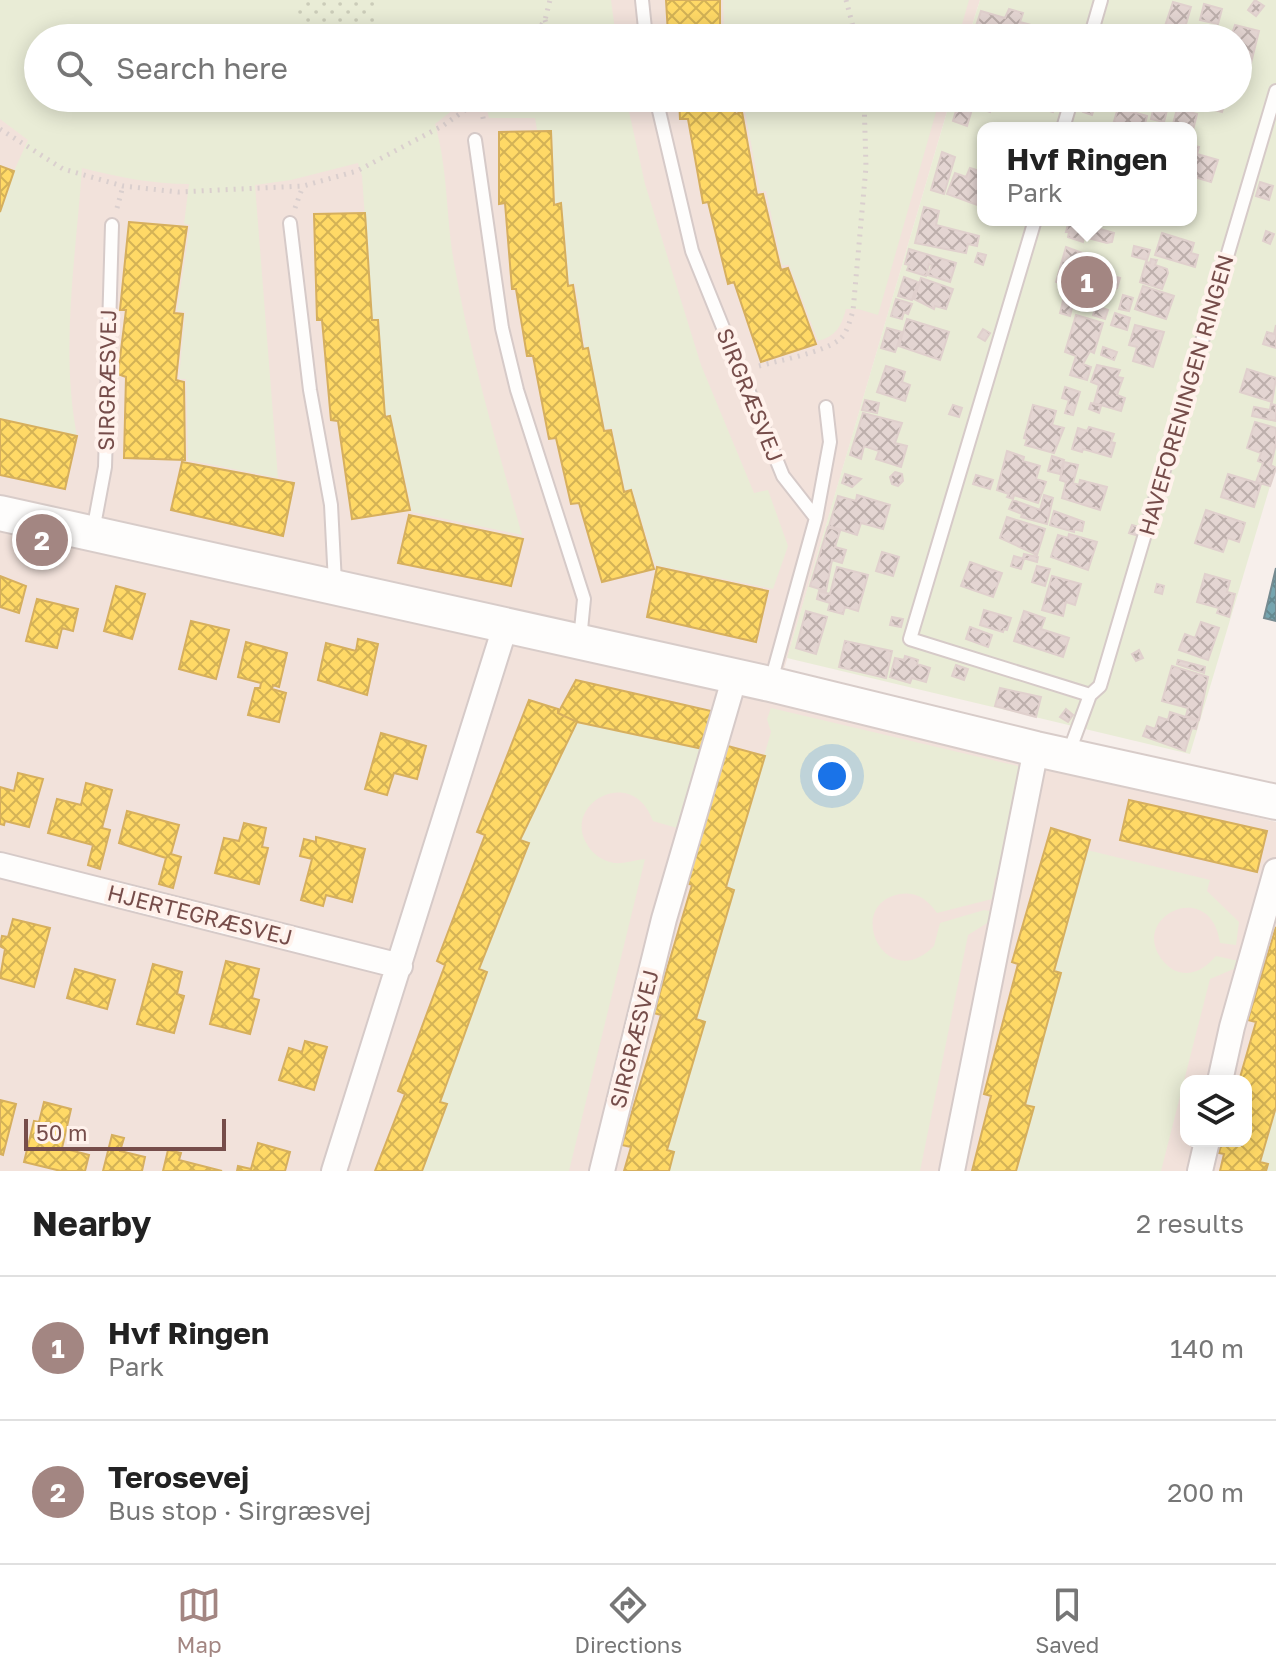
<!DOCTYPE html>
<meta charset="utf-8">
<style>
body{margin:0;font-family:"Golos Text",sans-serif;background:#f6f6f6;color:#222}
.controls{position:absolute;right:24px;bottom:24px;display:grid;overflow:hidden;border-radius:16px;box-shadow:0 4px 20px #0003}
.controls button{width:72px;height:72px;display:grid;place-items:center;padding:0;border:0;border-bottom:2px solid #e0e0e0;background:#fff;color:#222;font:40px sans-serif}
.scale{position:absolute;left:24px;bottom:20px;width:202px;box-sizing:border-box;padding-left:8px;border:4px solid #764d4a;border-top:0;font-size:22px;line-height:28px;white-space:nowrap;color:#764d4a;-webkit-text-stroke:6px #fff2ec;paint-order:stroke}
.you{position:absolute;left:832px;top:776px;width:28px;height:28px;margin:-20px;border:6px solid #fff;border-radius:50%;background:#1a73e8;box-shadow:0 0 0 12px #1a73e833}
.badge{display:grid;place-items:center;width:52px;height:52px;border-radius:50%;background:#a38682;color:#fff;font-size:26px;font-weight:700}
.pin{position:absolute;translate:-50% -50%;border:4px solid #fff;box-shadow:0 2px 8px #0006}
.popup{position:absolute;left:977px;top:122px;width:220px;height:104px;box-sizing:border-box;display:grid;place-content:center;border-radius:16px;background:#fff;filter:drop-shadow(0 2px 6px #0005);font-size:26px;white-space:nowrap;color:#767676}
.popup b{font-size:30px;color:#222}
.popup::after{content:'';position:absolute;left:50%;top:100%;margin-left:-16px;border:16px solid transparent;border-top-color:#fff}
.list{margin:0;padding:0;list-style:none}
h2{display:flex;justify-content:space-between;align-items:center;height:104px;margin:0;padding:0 32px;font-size:34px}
h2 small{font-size:26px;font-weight:400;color:#767676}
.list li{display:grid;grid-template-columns:52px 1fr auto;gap:24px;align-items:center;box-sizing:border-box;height:144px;padding:0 32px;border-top:2px solid #e0e0e0}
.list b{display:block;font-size:30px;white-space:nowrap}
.list p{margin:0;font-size:26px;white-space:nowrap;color:#767676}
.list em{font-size:26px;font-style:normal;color:#767676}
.icon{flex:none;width:44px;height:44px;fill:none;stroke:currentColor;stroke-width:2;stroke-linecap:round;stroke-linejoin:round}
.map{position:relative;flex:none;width:1276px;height:1171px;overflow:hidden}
.search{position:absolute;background:#fff;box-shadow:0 4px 20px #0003;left:24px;right:24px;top:24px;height:88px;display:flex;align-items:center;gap:20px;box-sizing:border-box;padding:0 28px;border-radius:44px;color:#767676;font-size:30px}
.sheet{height:392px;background:#fff}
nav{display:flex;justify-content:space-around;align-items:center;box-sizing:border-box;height:112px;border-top:2px solid #e0e0e0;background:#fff;font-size:22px;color:#767676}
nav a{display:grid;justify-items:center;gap:4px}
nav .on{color:#a38682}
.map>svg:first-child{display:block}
.residential{fill:#f2e2db;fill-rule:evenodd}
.green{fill:#e9ecd6;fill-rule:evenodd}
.park{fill:url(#park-dots)}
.homes{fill:url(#homes-cross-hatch);stroke:#d6af5e;stroke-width:2}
.public{fill:url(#public-cross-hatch);stroke:#768b91;stroke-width:2}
.building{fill:url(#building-cross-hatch);stroke:#e0d0cd;stroke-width:2}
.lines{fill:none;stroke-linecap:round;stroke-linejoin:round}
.lane-casing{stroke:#d6cac8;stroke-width:16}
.street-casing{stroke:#d6cac8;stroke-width:28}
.secondary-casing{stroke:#d8ccc9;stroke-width:38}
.path{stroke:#dacfce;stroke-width:5;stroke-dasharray:2 6;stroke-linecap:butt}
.lane{stroke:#fefdfc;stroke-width:12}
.street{stroke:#fefdfc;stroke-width:24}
.secondary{stroke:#fefdfc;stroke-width:34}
.labels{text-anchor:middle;stroke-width:8;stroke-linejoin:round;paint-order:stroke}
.street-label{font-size:22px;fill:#764d4a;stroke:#fff2ec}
</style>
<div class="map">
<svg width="1276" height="1171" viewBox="0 0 1276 1171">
<defs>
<pattern id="park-dots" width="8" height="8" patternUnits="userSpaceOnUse" patternTransform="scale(2)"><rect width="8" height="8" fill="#e9ecd6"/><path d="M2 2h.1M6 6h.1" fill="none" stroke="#cbccb9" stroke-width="1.8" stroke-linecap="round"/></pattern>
<pattern id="homes-cross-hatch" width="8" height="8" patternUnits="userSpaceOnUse" patternTransform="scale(2)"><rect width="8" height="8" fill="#ffd966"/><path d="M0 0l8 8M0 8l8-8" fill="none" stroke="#d3b256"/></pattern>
<pattern id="public-cross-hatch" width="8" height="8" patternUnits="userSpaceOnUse" patternTransform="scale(2)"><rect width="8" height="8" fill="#76a5af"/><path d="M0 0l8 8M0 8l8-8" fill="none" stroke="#658990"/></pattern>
<pattern id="building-cross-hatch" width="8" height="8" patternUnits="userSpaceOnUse" patternTransform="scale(2)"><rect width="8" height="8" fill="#e4d5d2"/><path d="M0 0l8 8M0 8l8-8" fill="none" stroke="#bdafac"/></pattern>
</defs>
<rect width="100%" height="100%" fill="#f7efeb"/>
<path class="residential" d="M0 0H980L968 38H38V98H951L775 700 1276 822V1171H0ZM1186 1081H1246V1141H1186Z"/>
<path class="green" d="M0 0H611L616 38H38V98H468L435 124C448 169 446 217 454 263 470 355 497 445 522 535L412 512 391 415H385L379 319H372L362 176 358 163 291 180 255 185 278 478 188 460 186 379H179L185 312 177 311 190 225 184 224 189 184C152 184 118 177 82 168 76 256 60 349 77 436L0 419V212L14 171 28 140 0 119Z
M723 0H969L958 38H731L730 29H724Z
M980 0H1276V466L1190 754 787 658 951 98H1238V38H968ZM983 128H1191V220H983Z
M484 98H626L645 184 701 365 754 493 768 490 788 546 773 589 655 565 632 489 625 490 612 428 605 429 589 347 585 348 575 284 569 285 562 202 555 203 552 130H537L535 118H489Z
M737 98H940L878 315 858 309H846C841 327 836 336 818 341L789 265H782L766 191H760L745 112H739Z
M771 708 1026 768 1004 879 995 878 992 899 937 913C928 900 917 891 900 894 843 904 885 996 934 946L940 923 984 910 995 912V918L968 935 920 1171H669L674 1153 667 1150 696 1019 734 890 726 887 771 732 767 719Z
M577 722 703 749 677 828 653 821C632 763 560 805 588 846 594 855 603 861 614 863 624 864 634 860 645 859L569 1171H422L447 1105 440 1102 487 973 479 969 520 840Z
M1087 850 1210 880 1207 891 1239 922 1236 945 1220 943C1211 878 1132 915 1160 957 1164 963 1171 970 1179 972 1195 976 1206 967 1216 956L1239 961 1236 968 1210 979 1161 1171H1016L1034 1107 1025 1105 1061 974 1054 971Z
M1276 1107V1171H1266L1268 1164 1260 1162Z"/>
<path class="park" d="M296 0H378L377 38H295Z"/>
<path class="homes" d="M666 0H720V32H728L729 38H675V32L668 34Z
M679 98H734L735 114 742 112 757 195 763 194 781 270 788 268 816 344 761 362 734 282 728 284 708 202 703 203 688 119H680Z
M551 131 554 205 561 203 568 286 573 285 583 349 588 348 604 431 611 430 624 492 631 490 654 569 602 582 579 503 571 504 556 438 549 439 533 356H527L516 289H512L505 203 499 204V132Z
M0 166 14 171 0 212Z
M365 213 372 320H378L385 417 390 416 410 510 352 519 338 421 331 420 322 320H317L314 214Z
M129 222 187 227 174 313 183 314 176 380 184 382 185 460 124 458 126 377 118 374 126 310H120Z
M0 419 77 436 65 489 0 475Z
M182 462 294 483 283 536 171 510Z
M409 515 523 539 511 586 398 563Z
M657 567 768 591 756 642 647 617Z
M0 576 26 586 19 613 0 607Z
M116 586 145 594 132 639 104 631Z
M37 599 78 609 73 631 62 628 57 648 26 641Z
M191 621 229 630 216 679 179 669Z
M358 639 378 644 367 695 318 680 326 643 356 651Z
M246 642 287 653 279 687 273 685 272 689 286 693 279 722 248 715 255 688H260L261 683 238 677Z
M576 680 711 711 703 749 577 722 558 713Z
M529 700 558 709V713L577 722 520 840 529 843 479 969 487 972 440 1102 447 1104 422 1171H375L405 1094 398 1091 445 965 437 961 485 835 477 832Z
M381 733 426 746 417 779 394 773 387 795 365 789Z
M724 745 765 756 726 887 734 890 696 1019 705 1022 667 1150 674 1152 669 1171H624L631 1147 622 1145 661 1015 654 1013 692 885 684 882Z
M18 773 43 779 29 827 5 821 4 825 0 824V787L14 791Z
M86 783 112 790 102 828 110 830 100 869 88 865 93 845 48 833 57 799 81 805Z
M1129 800 1267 831 1257 872 1120 840Z
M127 811 179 825 171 854 181 857 173 888 159 884 166 858 119 843Z
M244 823 266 828 262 847 268 848 259 884 215 873 224 838 239 841Z
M1051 828 1090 840 1054 971 1061 973 1025 1105 1034 1107 1016 1171H972L991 1096 984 1094 1018 964 1012 962Z
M316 837 365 849 352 902 326 895 323 906 301 900 312 859 300 856 304 839 316 842Z
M13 919 50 928 34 987 0 978 5 949 0 946 2 936 8 937Z
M1276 927V1107L1260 1162 1268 1164 1266 1171H1220L1224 1154 1219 1153 1222 1141H1246V1081H1239L1256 1022 1248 1020Z
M226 961 259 969 252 998 259 1000 250 1034 210 1024Z
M153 964 182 972 177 994 184 996 174 1033 137 1024Z
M75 969 115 980 107 1009 67 998Z
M305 1041 327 1047 314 1090 279 1080 289 1048 302 1052Z
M0 1100 16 1104 3 1155 0 1154Z
M44 1102 71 1109 62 1148 89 1155 85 1171H61L24 1162 34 1121 39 1122Z
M112 1135 124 1138 120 1151 145 1157 142 1171H103Z
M258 1143 290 1152 285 1171H237L238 1166 251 1169Z
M168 1150 181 1153 179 1160 222 1171H163Z"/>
<path class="public" d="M1276 568V621L1264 618Z"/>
<path class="building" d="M1255 0 1264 6 1256 16 1248 10Z
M1173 2 1191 7 1184 31 1189 33 1187 38H1161Z
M1204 4 1222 9 1218 24 1200 20Z
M1009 9 1023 13 1020 22 1031 25 1027 38 1001 35 1000 38H972L981 11 1005 18Z
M1235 25 1259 31 1251 63 1238 60V38H1219L1220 32 1232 34Z
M1147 29 1157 32 1156 38 1145 37Z
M960 98H995L990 112 973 106 967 126 953 121Z
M1192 98H1226L1222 112 1191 103Z
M1046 101 1056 105 1053 112 1043 109Z
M1087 102 1095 105 1092 115 1083 112Z
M1155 102 1168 106 1164 122 1151 119Z
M1118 108 1147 116 1144 128H1112Z
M1177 109 1197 114 1193 130 1173 124Z
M1191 145 1199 147 1197 154 1218 160 1211 182 1191 176Z
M942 152 955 157 944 194 931 190Z
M970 168 983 172V207L947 194 955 173 966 177Z
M1260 182 1273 186 1269 200 1256 196Z
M924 207 939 211 936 225 979 236 977 246 968 244 966 253 915 243Z
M1069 220H1102L1100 229 1114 233 1112 242 1107 243 1084 237 1083 242 1068 237 1069 232H1066Z
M1266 231 1274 234 1270 244 1263 241Z
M1162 233 1194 243 1191 253 1198 255 1195 267 1155 255Z
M1134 246 1150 250 1147 260 1132 256Z
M1066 247 1096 258 1086 293 1056 282Z
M909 249 956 263 950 282 928 275 932 265 929 264 926 276 907 270 909 265 905 264Z
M978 253 986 255 983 265 975 262Z
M1151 259 1157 260 1155 265 1167 269 1168 273 1162 289 1140 282 1146 262 1150 263Z
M1112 276 1120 278 1117 288 1110 286Z
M904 277 918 282 912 300 898 296Z
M921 278 953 289 946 309 935 306 934 309 914 299Z
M1143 286 1174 296 1166 319 1135 309Z
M1123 295 1133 298 1129 311 1119 309Z
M1064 297 1074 300 1070 316 1060 313Z
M896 299 912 304 908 314 904 312 902 319 891 316Z
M1096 306 1108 310 1105 319 1093 315Z
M1115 313 1130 318 1127 330 1111 325Z
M1076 315 1103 323 1094 353 1090 351 1083 364 1091 367 1087 380 1070 375 1076 356 1065 352Z
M907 319 949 332 940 360 899 346Z
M1135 325 1164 332 1153 367 1133 361 1137 347 1129 345Z
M1276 325V348L1263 344 1267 332 1274 334Z
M887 328 902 332 895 352 881 348Z
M983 329 990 333 985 341 978 337Z
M1103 347 1117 352 1114 360 1101 355Z
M1097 365 1120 370 1117 377 1123 378 1117 395 1125 398 1121 411 1094 403 1099 385 1091 382Z
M886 366 905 372 902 382 910 385 905 401 877 392Z
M1247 369 1276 378 1272 402 1240 392Z
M1065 387 1080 392 1073 415 1065 413 1069 400 1062 398Z
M865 400 879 403 877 413 862 410Z
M1091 403 1101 406 1099 413 1089 409Z
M1271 404 1276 405V421L1252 416 1254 407 1270 410Z
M953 405 962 408 959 417 949 414Z
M1033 405 1056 411 1052 425 1064 428 1054 453 1025 445 1027 439 1024 438Z
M863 413 902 423 895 443 907 446 901 467 876 459 879 451 864 446 861 459 850 455Z
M1255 422 1276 428V443L1271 465 1276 468 1270 486 1256 482 1263 463 1258 461 1261 453 1247 448Z
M1089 427 1114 434 1111 442 1115 443 1111 457 1083 449 1082 452 1072 449 1078 428 1087 431Z
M1007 451 1024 457 1023 461 1040 466 1036 479 1046 482 1038 503 1014 495 1013 499 1007 497 1009 494 997 490Z
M1052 456 1064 460 1060 474 1048 471Z
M1064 462 1078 465 1073 483 1079 485 1080 480 1107 487 1100 510 1062 498 1066 482 1060 480Z
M895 472 902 474 903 481 898 486 892 484 890 477Z
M845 474 861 479 852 487 842 483Z
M1228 474 1261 484 1254 507 1221 497Z
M976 475 993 480 990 489 973 484Z
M857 495 890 505 883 529 861 523 857 535 829 526 838 496 856 501Z
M1044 495 1053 498 1047 524 1021 517 1022 514 1009 509 1013 500 1040 510Z
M1206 510 1245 523 1239 542 1228 538 1223 552 1195 543Z
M1054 511 1084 522 1082 531 1074 529V532L1050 525Z
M1007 517 1045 529 1037 555 1000 538Z
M1132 525 1142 528 1139 536 1129 533Z
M828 527 840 531 835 547 846 550 842 563 832 560 826 591 810 586Z
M1069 534 1097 542 1088 570 1051 557 1058 535 1068 538Z
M882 552 899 557 893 576 876 571Z
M1024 554 1038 557 1037 562 1023 558Z
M1014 556 1024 559 1021 569 1011 566Z
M970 562 1002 573 993 597 961 586Z
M1037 566 1050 569 1045 586 1032 582Z
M837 567 868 575 858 611 845 607 843 614 828 610 830 603 817 599 819 591 830 594Z
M1205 574 1230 581 1227 592 1235 594 1229 617 1217 613 1219 608 1197 602Z
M1052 576 1081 584 1075 605 1066 602 1063 616 1042 610Z
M1157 584 1164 586 1162 594 1155 592Z
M984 610 1011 618 1007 630 1004 629 1003 632 980 625Z
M806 611 827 617 816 654 796 648Z
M1024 611 1045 618 1041 629 1069 638 1063 657 1014 641Z
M892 617 903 619 901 627 890 625Z
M1201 622 1219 628 1208 660 1179 650 1185 634 1195 638Z
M970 627 992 635 988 647 966 639Z
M845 641 892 651 886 678 839 667Z
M1139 650 1143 658 1136 661 1132 654Z
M905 656 918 660 917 664 930 668 926 682 912 678 910 683 890 677 895 658 904 660Z
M1178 660 1205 667 1204 673 1177 664Z
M956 665 968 669 964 680 952 676Z
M1172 666 1208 677 1199 720 1186 716 1188 708 1162 701Z
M1000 688 1041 697 1036 717 995 706Z
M1066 709 1073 715 1068 722 1060 717Z
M1170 712 1198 721 1196 729 1192 728 1185 751 1143 736 1147 726 1155 729 1159 717 1168 720Z"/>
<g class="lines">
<defs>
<path id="lane" d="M642 0 646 38
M1090 38 1101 0
M656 98 692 251 783 476 816 518 771 681
M1063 128 1072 98
M475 140 502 328 517 390 584 599 580 640
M1035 220 910 639 1090 695
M290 223 310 390 331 505 335 583
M816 518 830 442 826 407
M93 531 105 467 112 225
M1069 752 1090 695 1100 686 1276 91"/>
<path id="street" d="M0 865 400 966
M1220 1081 1232 1027 1276 871
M334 1171 505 627
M602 1171 664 919 735 676
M952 1171 1036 749
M1200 1171 1207 1141"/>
<path id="secondary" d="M0 513 770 684 1036 749 1276 802"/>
</defs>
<use href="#lane" class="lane-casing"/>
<use href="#street" class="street-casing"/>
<use href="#secondary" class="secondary-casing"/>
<path class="path" d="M846 0 856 38
M545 20 551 38
M532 38 545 20 550 0
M480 101 484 123
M0 129 63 169 123 186 178 192 303 186 357 171 444 125 482 98
M117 208 123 186
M295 208 303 186
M759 366C781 360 821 353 839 340 847 334 850 320 853 311L866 167 864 98"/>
<use href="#lane" class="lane"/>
<use href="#street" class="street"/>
<use href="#secondary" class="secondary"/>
</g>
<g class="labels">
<g class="street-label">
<text transform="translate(107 380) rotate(-89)" y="8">SIRGRÆSVEJ</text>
<text transform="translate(750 395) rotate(68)" y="8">SIRGRÆSVEJ</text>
<text transform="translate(1186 395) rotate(-74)" y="8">HAVEFORENINGEN RINGEN</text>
<text transform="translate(200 915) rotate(14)" y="8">HJERTEGRÆSVEJ</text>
<text transform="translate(634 1039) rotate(-76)" y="8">SIRGRÆSVEJ</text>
</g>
</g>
</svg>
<div class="controls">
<button><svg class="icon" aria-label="layers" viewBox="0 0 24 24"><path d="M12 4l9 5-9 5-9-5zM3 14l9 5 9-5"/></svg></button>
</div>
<div class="scale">50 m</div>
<div class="you"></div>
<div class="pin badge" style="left:1087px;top:282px">1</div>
<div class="popup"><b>Hvf Ringen</b>Park</div>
<div class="pin badge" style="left:42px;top:540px">2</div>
<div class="search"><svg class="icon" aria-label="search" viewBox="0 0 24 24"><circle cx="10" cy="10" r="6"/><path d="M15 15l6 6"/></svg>Search here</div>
</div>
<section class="sheet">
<h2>Nearby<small>2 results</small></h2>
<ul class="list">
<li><span class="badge">1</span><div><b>Hvf Ringen</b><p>Park</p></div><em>140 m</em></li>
<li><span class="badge">2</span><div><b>Terosevej</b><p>Bus stop · Sirgræsvej</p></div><em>200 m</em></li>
</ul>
</section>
<nav>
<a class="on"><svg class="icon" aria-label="map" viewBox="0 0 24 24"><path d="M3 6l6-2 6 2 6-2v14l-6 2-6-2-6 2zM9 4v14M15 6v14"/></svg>Map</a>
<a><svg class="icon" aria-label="directions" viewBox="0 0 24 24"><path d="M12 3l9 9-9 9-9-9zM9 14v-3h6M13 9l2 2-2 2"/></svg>Directions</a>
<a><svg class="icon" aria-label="saved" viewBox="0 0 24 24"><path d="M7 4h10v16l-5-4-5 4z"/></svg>Saved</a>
</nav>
